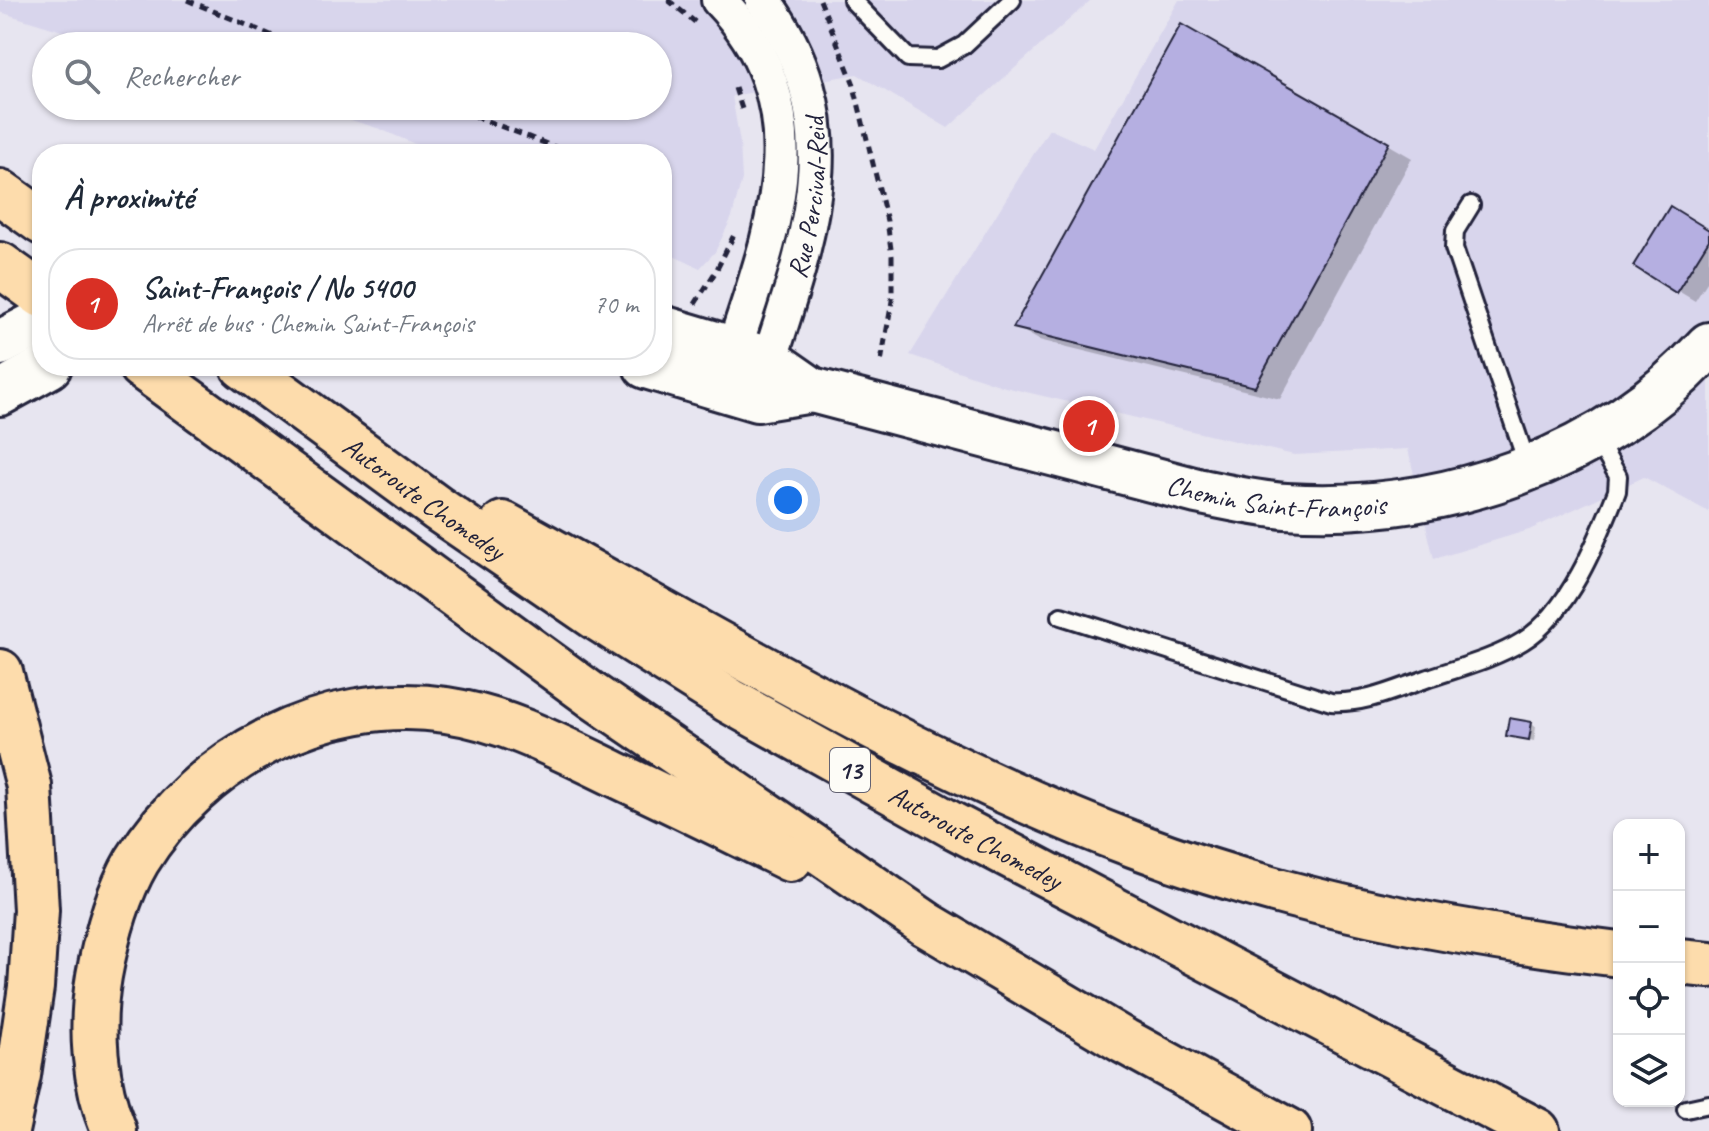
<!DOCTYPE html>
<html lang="fr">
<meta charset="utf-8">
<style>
body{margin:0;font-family:Caveat,sans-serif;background:#f6f6f7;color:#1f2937}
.controls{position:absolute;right:24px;bottom:24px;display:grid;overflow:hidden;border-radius:16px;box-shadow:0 2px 6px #0004}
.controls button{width:72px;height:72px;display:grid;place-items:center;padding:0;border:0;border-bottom:2px solid #e0e1e3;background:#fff;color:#1f2937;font:40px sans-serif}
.you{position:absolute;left:788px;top:500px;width:28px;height:28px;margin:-20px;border:6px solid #fff;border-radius:50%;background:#1a73e8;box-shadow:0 0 0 12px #1a73e833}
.badge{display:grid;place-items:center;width:52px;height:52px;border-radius:50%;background:#d93025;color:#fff;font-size:26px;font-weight:700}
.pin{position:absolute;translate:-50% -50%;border:4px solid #fff;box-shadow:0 2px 8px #0006}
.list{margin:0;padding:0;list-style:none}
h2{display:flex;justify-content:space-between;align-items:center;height:104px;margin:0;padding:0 32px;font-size:34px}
h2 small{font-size:26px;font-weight:400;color:#747a83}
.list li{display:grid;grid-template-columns:52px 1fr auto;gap:24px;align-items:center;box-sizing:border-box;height:112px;margin:0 16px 16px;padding:0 16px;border:2px solid #e0e1e3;border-radius:32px}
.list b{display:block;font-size:30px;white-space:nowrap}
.list p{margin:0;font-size:26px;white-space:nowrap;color:#747a83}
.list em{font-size:26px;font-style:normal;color:#747a83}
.icon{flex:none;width:44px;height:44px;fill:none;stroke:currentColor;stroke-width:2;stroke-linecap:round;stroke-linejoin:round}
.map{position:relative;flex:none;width:1709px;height:1131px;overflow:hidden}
.search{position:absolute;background:#fff;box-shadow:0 2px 6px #0004;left:32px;top:32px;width:640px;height:88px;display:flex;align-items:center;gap:20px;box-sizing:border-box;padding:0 28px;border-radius:44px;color:#747a83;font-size:30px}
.panel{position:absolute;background:#fff;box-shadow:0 2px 6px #0004;left:32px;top:144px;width:640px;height:232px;border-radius:32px}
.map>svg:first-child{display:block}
.built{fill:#d8d5ec}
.shadow{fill:#0003}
.building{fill:#b5afe1;stroke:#22223b;stroke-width:2}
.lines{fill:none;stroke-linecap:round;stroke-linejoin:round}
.lane-casing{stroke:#22223b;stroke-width:22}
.street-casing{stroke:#22223b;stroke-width:40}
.secondary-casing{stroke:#22223b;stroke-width:50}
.highway-casing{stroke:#22223b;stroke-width:50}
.path{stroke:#22223b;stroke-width:5;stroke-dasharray:8 6;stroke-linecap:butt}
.lane{stroke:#fdfcf7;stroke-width:16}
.street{stroke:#fdfcf7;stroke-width:34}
.secondary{stroke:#fdfcf7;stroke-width:44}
.highway{stroke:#fddcac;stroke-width:44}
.labels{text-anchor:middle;stroke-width:6;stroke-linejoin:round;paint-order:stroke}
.shield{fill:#fdfcf7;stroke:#646373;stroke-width:2}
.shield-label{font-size:26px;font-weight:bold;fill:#22223b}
.street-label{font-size:28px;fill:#22223b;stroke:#fdfcf7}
</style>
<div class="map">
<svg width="1709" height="1131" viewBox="0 0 1709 1131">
<rect width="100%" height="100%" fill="#e7e5f0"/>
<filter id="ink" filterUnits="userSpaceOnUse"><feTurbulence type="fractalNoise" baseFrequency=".0125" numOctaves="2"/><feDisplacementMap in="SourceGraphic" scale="16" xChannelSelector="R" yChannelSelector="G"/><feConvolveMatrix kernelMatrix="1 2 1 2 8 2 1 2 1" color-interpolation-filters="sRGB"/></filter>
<g filter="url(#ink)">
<path class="built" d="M0 0H1091L948 128 857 74 732 96 740 143 742 179 732 217 715 252 700 268 662 251V154H438L380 129 306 106H658V46H111L0 12Z
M1179 0H1709V512L1644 477 1529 530 1434 559 1408 449 1294 455 1005 387 910 355 1049 129 1094 149Z"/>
<path class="shadow" d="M1182 26 1412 158 1280 399 1039 340 1016 327Z
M1709 232V279L1695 301 1636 266Z
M1531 724 1536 727 1534 741 1508 735Z"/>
<path class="building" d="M1181 24 1389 143 1255 387 1013 328Z
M1670 206 1709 230V240L1676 293 1633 266Z
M1509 718 1532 722 1529 740 1506 736Z"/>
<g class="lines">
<defs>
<path id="lane" d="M852 0 908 58 938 59 964 45 1012 0
M1471 205 1455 231 1454 248 1528 466
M1061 616 1331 702C1365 704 1394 690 1426 679 1458 668 1494 659 1523 641 1569 613 1598 539 1617 491L1618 476 1596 438
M1686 1109 1709 1104"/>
<g id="street">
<path d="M719 0C829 115 766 245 726 373"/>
<path id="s1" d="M762 383C804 249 858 128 763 0"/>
</g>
<g id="secondary">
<path id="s2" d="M662 328 769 360 812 390 1197 491C1226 497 1256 504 1286 506 1441 516 1605 461 1709 345"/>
<path d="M0 343 42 321"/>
<path d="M646 366 757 399 812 390"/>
<path d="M0 393 49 366"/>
</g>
<g id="highway">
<path d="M0 192 42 222"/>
<path d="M0 265 42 295"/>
<path d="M141 366 593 696 926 924 1124 1041 1289 1131"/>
<path id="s3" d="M243 366 438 509 596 617 730 701 952 825 1537 1131"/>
<path d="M503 524C708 636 916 763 1135 845 1290 904 1455 934 1619 954"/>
<path d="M0 672 29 786 36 910 31 987 18 1075 6 1131"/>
<path d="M1679 962 1709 965"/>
<path d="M114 1131C94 1083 90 1027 99 976 106 937 117 895 137 861 200 758 324 692 446 710 507 719 561 748 615 774 674 802 732 830 790 859"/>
</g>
</defs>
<use href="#lane" class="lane-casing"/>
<use href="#street" class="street-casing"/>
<use href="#secondary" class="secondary-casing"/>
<use href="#highway" class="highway-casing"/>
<path class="path" d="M187 0 297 46
M668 0 695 22
M820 0 853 82 887 221 892 256V301L881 362
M735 88 742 109
M448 106 573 154
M695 304 716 271 735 233"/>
<use href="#lane" class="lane"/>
<use href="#street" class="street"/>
<use href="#secondary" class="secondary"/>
<use href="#highway" class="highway"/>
</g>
</g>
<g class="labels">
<rect class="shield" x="830" y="748" width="40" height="44" rx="6"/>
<g class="shield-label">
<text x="850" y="779">13</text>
</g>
<g class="street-label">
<text dy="10" stroke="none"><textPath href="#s1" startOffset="192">Rue Percival-Reid</textPath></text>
<text dy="10" stroke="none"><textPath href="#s2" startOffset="642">Chemin Saint-François</textPath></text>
<text dy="10" stroke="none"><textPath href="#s3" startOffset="224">Autoroute Chomedey</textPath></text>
<text dy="10" stroke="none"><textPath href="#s3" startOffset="872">Autoroute Chomedey</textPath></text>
</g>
</g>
</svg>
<div class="controls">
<button>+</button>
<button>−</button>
<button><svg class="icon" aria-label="locate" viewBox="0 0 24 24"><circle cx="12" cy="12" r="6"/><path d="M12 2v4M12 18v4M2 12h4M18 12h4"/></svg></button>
<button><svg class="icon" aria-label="layers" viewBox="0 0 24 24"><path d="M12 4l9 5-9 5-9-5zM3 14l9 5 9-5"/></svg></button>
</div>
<div class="you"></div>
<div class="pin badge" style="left:1089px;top:426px">1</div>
<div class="search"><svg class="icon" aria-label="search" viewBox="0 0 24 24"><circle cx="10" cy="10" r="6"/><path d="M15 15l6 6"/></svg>Rechercher</div>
<section class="panel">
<h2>À proximité<small></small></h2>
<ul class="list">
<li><span class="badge">1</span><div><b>Saint-François / No 5400</b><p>Arrêt de bus · Chemin Saint-François</p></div><em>70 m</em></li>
</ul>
</section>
</div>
